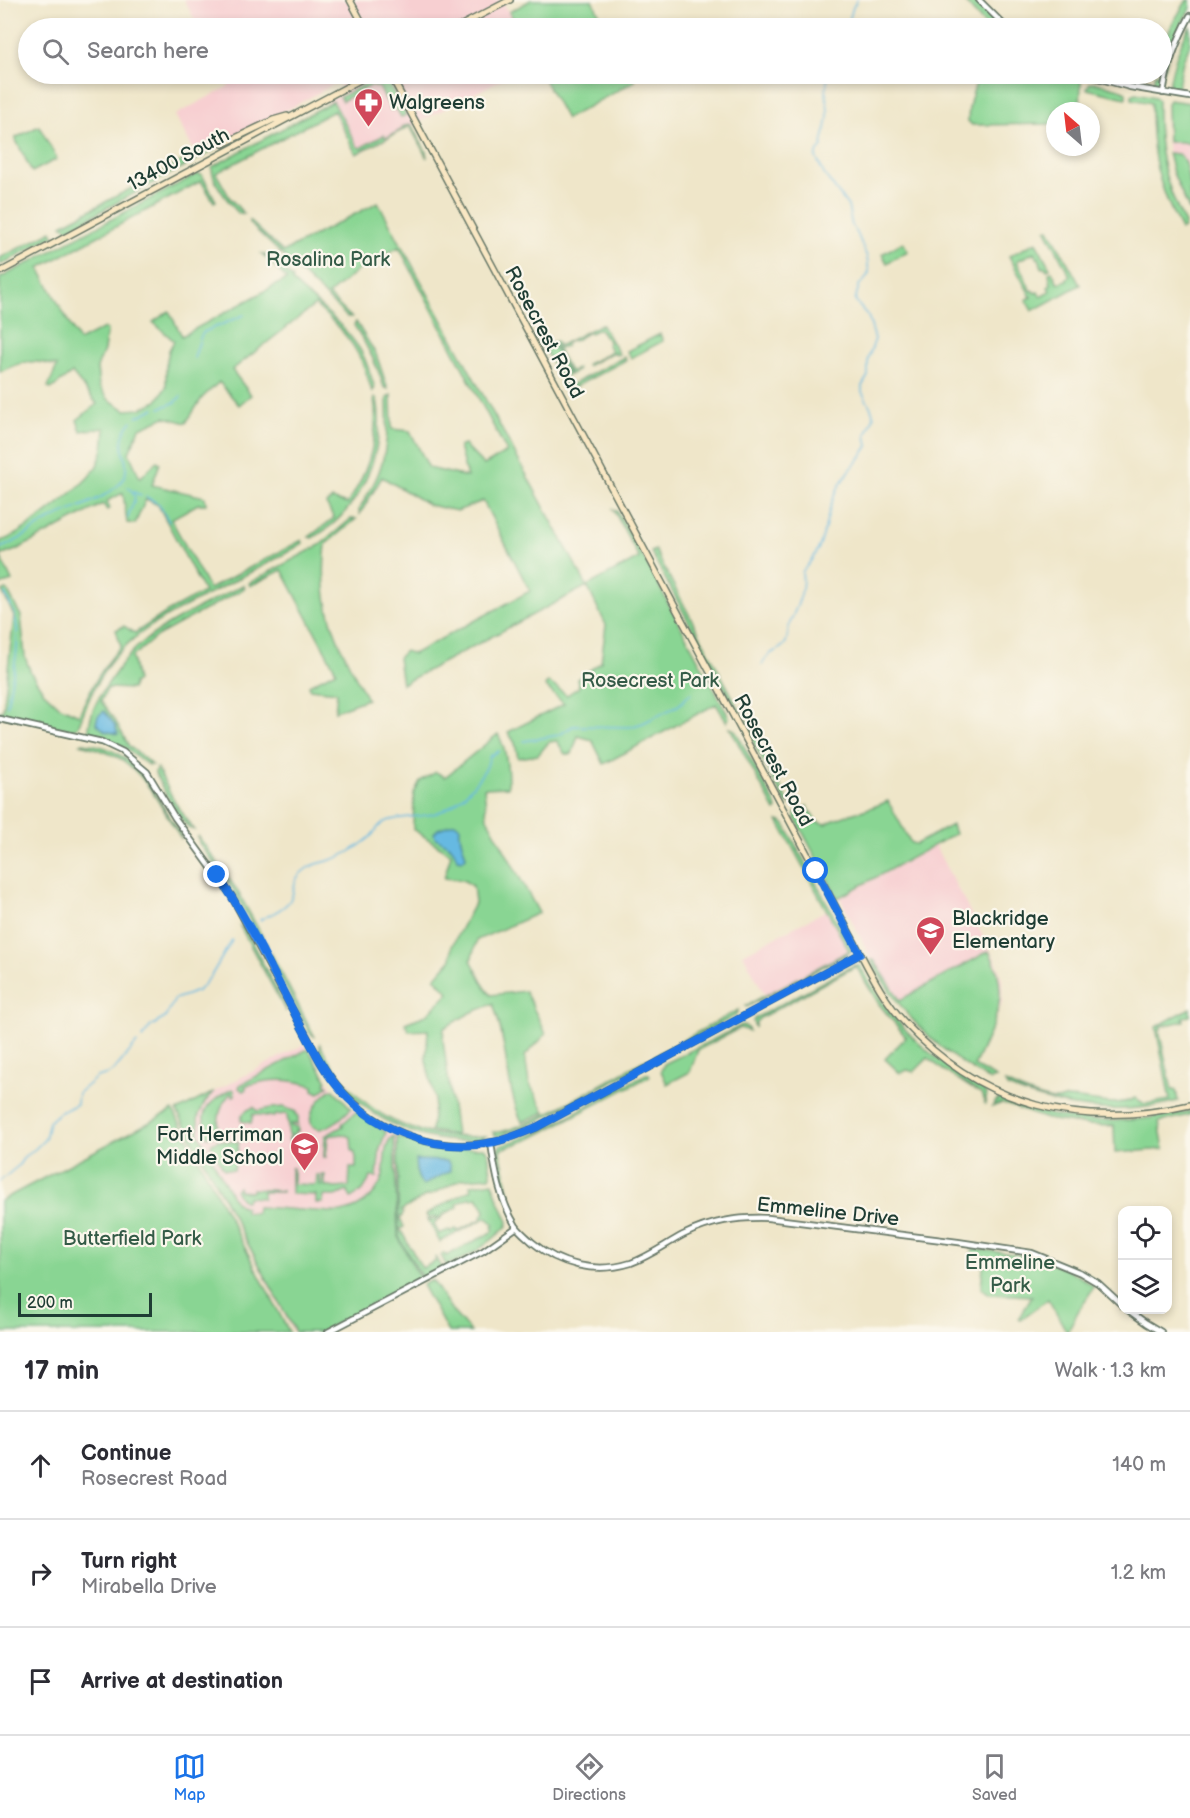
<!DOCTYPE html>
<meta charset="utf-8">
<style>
body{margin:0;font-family:"Balsamiq Sans",sans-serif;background:#f7f7f7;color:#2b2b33}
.controls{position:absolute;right:18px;bottom:18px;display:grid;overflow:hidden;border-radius:12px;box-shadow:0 3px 9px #0003}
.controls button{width:54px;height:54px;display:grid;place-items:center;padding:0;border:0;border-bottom:2px solid #e1e1e2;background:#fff;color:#2b2b33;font:30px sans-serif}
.compass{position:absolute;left:1046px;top:102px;width:54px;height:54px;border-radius:50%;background:#fff;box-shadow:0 3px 9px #0003;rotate:332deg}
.scale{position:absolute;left:18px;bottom:15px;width:134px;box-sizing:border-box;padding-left:6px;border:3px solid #1f3d34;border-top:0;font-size:16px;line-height:21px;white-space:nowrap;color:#1f3d34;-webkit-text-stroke:4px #fbf7ec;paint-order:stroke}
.stop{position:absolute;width:18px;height:18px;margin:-14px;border:4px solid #1a73e8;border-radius:50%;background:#fff}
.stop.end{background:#1a73e8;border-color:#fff;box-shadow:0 2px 6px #0008}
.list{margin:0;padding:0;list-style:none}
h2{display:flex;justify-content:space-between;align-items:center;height:78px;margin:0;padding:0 24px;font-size:26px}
h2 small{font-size:20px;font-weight:400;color:#7c7c81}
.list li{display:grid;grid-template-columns:39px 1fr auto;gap:18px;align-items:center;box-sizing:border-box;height:108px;padding:0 24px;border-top:2px solid #e1e1e2}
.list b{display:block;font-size:22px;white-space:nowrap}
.list p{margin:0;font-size:20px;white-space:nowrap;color:#7c7c81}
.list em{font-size:20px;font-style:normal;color:#7c7c81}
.icon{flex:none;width:33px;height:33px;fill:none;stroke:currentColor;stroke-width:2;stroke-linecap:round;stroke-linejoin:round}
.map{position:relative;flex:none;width:1190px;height:1332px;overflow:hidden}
.search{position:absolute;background:#fff;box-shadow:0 3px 9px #0003;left:18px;right:18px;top:18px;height:66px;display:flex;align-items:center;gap:15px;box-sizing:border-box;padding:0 21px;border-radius:33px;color:#7c7c81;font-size:22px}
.sheet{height:402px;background:#fff}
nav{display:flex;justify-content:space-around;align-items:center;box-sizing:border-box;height:84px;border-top:2px solid #e1e1e2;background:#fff;font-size:16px;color:#7c7c81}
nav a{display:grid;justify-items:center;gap:3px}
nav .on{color:#1a73e8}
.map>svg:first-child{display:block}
.built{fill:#f7cfd1}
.green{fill:#89d593;stroke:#548964;stroke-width:1.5}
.water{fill:#66b9e2;stroke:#427b8b;stroke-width:1.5}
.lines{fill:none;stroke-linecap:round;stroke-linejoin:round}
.stream{stroke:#66b9e2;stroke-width:1.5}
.tertiary-casing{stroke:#687868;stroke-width:8}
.secondary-casing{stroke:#687868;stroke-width:8}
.tertiary{stroke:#fff;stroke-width:4.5}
.secondary{stroke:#f9e7c3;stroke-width:5}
.route{stroke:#1a73e8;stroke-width:8}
.labels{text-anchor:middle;stroke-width:4.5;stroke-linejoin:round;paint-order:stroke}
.poi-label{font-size:20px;fill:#1f3d34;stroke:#fbf7ec;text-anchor:start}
.street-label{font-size:20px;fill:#1f3d34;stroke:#fbf7ec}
.park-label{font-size:20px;fill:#345b47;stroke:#fbf7ec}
</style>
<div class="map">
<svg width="1190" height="1332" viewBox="0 0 1190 1332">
<rect width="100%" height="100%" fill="#fbf7ec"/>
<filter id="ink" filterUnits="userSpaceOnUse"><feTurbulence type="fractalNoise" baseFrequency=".0167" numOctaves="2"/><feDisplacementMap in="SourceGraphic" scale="12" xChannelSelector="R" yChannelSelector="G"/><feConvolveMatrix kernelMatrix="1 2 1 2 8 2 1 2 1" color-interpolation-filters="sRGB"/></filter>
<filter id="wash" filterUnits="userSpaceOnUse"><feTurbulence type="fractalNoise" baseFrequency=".008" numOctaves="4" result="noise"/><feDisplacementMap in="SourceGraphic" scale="24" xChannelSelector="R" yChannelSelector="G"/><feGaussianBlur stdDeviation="1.35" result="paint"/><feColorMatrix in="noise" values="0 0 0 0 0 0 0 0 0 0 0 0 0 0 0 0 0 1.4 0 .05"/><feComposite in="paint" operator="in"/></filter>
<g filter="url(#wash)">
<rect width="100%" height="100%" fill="#efe6c9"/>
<path class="built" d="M184 0H502L517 28H199Z
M223 74H512L356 155 327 101 344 93 338 82 198 159 175 115 229 86Z
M1168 100 1190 102V214L1173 176 1167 147 1166 121Z
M935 846 996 961 1002 980V1001L999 1011 973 1070 902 1008 876 968 840 898Z
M827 910 849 952 765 995 743 954Z
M305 1044 327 1081 347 1104 364 1118 397 1137 400 1236 422 1278 312 1332H293L177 1111Z"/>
<path class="green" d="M531 0H592L607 28H518L509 12Z
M963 0H974L999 28H988Z
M1187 0H1190V8L1172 41 1160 84 1157 87H1152L1155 74H1162V50L1172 24Z
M1190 25V44L1183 61 1177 91 1172 90 1169 86C1172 65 1180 44 1190 25Z
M541 74H631L635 81 566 119Z
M980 74H1070L1081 80 1080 111H1055V124L972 125 968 121C968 105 973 89 980 74Z
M381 76 386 78 406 115 401 117 396 108 391 110 379 87H374L372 85 342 101 340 97Z
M1093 82 1123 90 1126 93V98L1087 89 1089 84Z
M1136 93 1155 97 1158 100C1157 146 1163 182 1185 224L1184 228 1181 230C1157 184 1151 155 1151 103L1132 99V95Z
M1169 100 1190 103V144L1182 142H1168L1167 104Z
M333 101 357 146 360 148 384 135 386 138 403 129 402 127 411 124 426 152 427 158 410 126 356 154 334 111 216 173 230 198 244 214 238 213C229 202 211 181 212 167Z
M39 126 57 159 32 172 15 138Z
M216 140 218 145 216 149 70 228 67 229 62 225 196 154Z
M1168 153C1172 154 1175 153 1178 154 1190 159 1190 197 1190 212L1173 173Z
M197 174 202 175 216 201 214 202 201 181 39 268 79 341 104 328 107 330 104 350 97 368 99 386 108 399 125 410 140 409 157 401 166 387V365L169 350 174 341 153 322 169 311 182 336 287 279 262 254 269 256 293 279 292 281C315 303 341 321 359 348 367 360 370 375 375 388L372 392C369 382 366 370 361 360 351 338 333 321 315 305L232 370 251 395 239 405 219 382 202 398 186 423 165 417 140 428 129 453 140 478 157 461 160 463 152 485 205 497 206 504H198L171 519 209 589 302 540 303 543C273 562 240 577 209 594 175 612 140 627 114 658 97 678 87 703 78 727L72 730 0 714V711H3L14 616 2 591 7 590 21 616 25 657 31 673 43 691 59 706 79 715C91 687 101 669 121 646L116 630 124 626 135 633 167 612 204 592 158 505 146 499 135 524 127 523 123 493 107 501 110 508 107 510 103 504 16 550 0 556 12 581 0 585V541C18 538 80 488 93 472 103 458 104 444 105 428L81 431 77 420 97 404 72 373 51 389 48 387 57 366C31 359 24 360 0 372V278Z
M378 202 587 586 639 558 613 509 617 511 643 556 729 717 727 722 716 704 604 764 592 740 578 736 572 754H565L557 741 549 742 538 755 518 758 515 743 508 732 564 704 545 686 548 682 567 695 579 687 577 679 601 662 606 625 587 586 402 684 398 658 405 651 413 654 530 591 483 501 457 511 429 505 382 477 360 514 359 510C364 500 370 491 375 481 388 455 388 426 387 398L391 395 392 429 410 431 429 468 467 477 459 447 464 445 484 465 507 452 399 247 362 267 328 295 351 317H347L249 223V220L283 252Z
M1049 229 1080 285 1032 311 1026 300 1031 297 1009 256 1036 242 1050 268 1047 270 1045 267 1042 268 1039 258H1037L1034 252 1017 261 1031 291 1033 290 1035 293 1038 292 1040 296 1050 291 1048 287 1051 285 1049 273 1052 271 1058 283 1067 280V278L1070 276 1046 230Z
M52 231 54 236 52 237 0 265V258Z
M903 242 908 251 887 263 882 254Z
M356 322 376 354 388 389 384 387C377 364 367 345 354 325Z
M601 324 619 354 616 355 613 352 587 366 586 364 602 357 611 350 607 344 609 342 599 329 590 333 589 332 574 341 572 340 565 344 566 346 559 348 558 350 570 371 573 372 577 368 578 370 570 375 555 348Z
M660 334 663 341 631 358 627 351Z
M556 341 558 344 554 347 568 375 563 378 567 387 624 357 626 360 567 391 544 348Z
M374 398 377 399C387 450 360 513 312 538L309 537 334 518 326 504 332 499 347 504C369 472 379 436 374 398Z
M351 519H356L326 544C318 611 338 642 367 699L335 711 337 692 310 689 309 685 336 671 282 570 250 586 249 583 320 545Z
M655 550 741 713 736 710 651 552Z
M243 585 245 588 157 636 132 657 137 681 133 684 132 689 108 688 101 701 116 722 129 746 152 765H148L121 745 96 736 89 731C89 715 98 698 107 685 118 669 128 654 143 642 172 619 210 603 243 585Z
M747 720 749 725 790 805 785 802 746 729 744 725Z
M730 728 735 730 776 805 777 809 775 811Z
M498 734C507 751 508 768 508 787L484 788 487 818 539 913 477 940 471 960 485 987 491 995 525 991 546 1034 525 1056 529 1083 545 1112 522 1122C505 1087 508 1042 493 1004L470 1013 444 1028 443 1040 456 1135 431 1131 435 1099 426 1061 428 1030 409 1031 405 1023 426 1015 449 993 435 978 451 960 452 946 475 902 473 886 463 880 444 878 451 854 413 829 414 793 420 781 436 772 445 777Z
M83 743C139 748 153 794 181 834V838C163 811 148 777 121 759 108 752 94 748 81 744Z
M157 768 176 804 194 830C181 827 164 789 156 776L155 772Z
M888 801 911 843 916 844 952 825 955 834 838 898 795 818V813L807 806 817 822 826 824C845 813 868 811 888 801Z
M778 821 782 822 785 825 851 948V951L847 954 747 1007 745 1006 849 951Z
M198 836 237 890 267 945 262 943 234 891 199 843Z
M240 926 245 929 286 1008V1012Z
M989 951C1013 997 993 1023 974 1066L996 1078 990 1080C938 1052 899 1013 871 960H874L900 1000Z
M271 953 315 1037 310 1033 270 958Z
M854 965 860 966C894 1026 926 1055 984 1091L987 1094 985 1103 981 1094 943 1070 928 1058 914 1072 907 1070 900 1073 885 1059 906 1037 879 1004 856 966 760 1018 756 1022 755 1028 753 1021 755 1018Z
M1190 1008V1016L1183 1017 1184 1021 1161 1026V1029L1159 1030 1172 1090H1176L1178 1101C1118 1116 1064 1110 1007 1087L1005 1083C1016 1088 1045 1101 1057 1100 1060 1100 1063 1098 1066 1098 1086 1098 1118 1109 1135 1098L1145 1104 1170 1100 1156 1027Z
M738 1010 735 1016 659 1056H654Z
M742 1025 747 1027 749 1031 740 1028 698 1050 690 1072 667 1084 661 1071 664 1064Z
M320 1044C356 1112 409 1142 486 1136 480 1141 472 1141 464 1141 411 1141 364 1115 332 1073 327 1066 318 1054 320 1044Z
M306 1050H309L327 1081 325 1083 328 1086 319 1093 313 1090V1086C290 1078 269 1078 245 1086L246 1089 243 1091 239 1088 240 1085Z
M645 1060 643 1065 538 1121 500 1136 495 1135 493 1132C516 1136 619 1074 645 1060Z
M646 1074H649L650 1076 530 1139 502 1149 500 1152 510 1196 507 1198 497 1151 500 1146 539 1132Z
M232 1089 234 1090 235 1095 233 1096 231 1093C220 1104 218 1116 218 1131H221V1133L207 1137C197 1111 210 1101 232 1089Z
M330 1090H334L351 1108C348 1112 345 1114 341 1118 336 1122 327 1128 320 1129 310 1129 309 1119 312 1112 316 1103 323 1096 330 1090Z
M214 1092 205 1102 198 1117 199 1134 234 1200 239 1205 245 1207V1212L256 1213 257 1207C277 1208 297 1210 317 1211 325 1211 334 1213 341 1212 362 1209 382 1191 384 1169 385 1158 384 1141 394 1136L398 1237 420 1279 320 1332H295L177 1111Z
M1001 1098C1013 1103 1025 1108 1037 1111 1088 1126 1139 1122 1190 1111V1115L1159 1122 1164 1149 1115 1153 1114 1126 1087 1125 1047 1119 1002 1103 992 1107 996 1101Z
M254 1107 257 1111 271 1108 284 1107 296 1112V1115H298V1124H291V1126L298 1127V1131H295V1135H291V1141H289L287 1114 275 1115 274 1117 253 1114 251 1123 241 1121C241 1113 247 1110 254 1107Z
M173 1110 289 1332H0V1201Z
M356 1112 386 1132 380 1148 377 1177H371L363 1190 351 1198 347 1191 336 1196H324L323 1203H316V1195L291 1194V1168H293V1184L316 1185 317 1175H320V1186H322L323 1175H325V1186L335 1188 349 1187 350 1168H356V1157L354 1151H352L351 1137 342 1134 328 1136 326 1157H324L325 1136 343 1126 342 1124Z
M397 1137 441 1148H484L488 1152 491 1174 490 1177 462 1179 431 1195H428L402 1210 403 1214 400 1219 404 1227 400 1229 422 1268 436 1261 435 1258 436 1257 442 1267 422 1278 399 1237Z
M218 1140 239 1142 234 1170 224 1169 222 1166 211 1145 212 1143Z
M493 1182 497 1197 508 1222 507 1226C491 1242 468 1259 446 1265L441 1255 444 1253 446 1256 494 1231 492 1227 494 1225 487 1217 440 1242 428 1220 440 1219 434 1224 439 1234 449 1230 450 1232 456 1229 458 1231 482 1219 481 1216 485 1213 484 1208 477 1197 472 1199 471 1197 457 1204 458 1207 442 1215 441 1218 437 1217 428 1218 427 1214 472 1189 470 1185Z
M238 1187 239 1191 252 1192V1189L282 1191V1192H263V1198L247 1197 246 1201C240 1201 238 1196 235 1190Z
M973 1249C1016 1253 1060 1259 1094 1287L1079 1310 1067 1332 1048 1299 1020 1320 1018 1319 1032 1296 990 1294 981 1288 984 1257 971 1255Z
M432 1280 453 1312 471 1332H448L422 1285Z"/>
<path class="water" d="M104 711 115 725 118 734 105 731 96 723 98 716Z
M455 823 460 827C458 836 464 847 466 857L463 860 457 859C452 843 447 846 435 837L434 833 438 829Z
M416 1160 447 1161 450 1165V1171L423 1185C418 1180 414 1167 416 1160Z"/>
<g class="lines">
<path class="stream" d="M847 28 853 7 857 0
M194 358 201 336 204 332 244 315
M160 408 176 402 181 396
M137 417 155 408
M128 487C142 501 130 503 128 518
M134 492 141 496
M146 497 159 504 169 522
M0 548C19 542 32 530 48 521 66 511 86 506 103 496 110 492 120 485 124 478 133 457 110 446 132 421
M0 578V579
M5 594C9 603 15 611 16 621 21 649 11 678 7 706
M762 665C769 648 781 653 786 642 788 637 788 629 790 623 797 604 805 594 802 572 809 563 816 556 820 545 827 526 828 506 838 488 846 473 859 461 868 446L866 435 874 417 871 408 862 392V386L868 376V359L875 339 868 316 855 301 859 285 864 281 869 273 867 257 857 233 852 226 848 206 824 174 816 157 818 151 822 147C822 138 826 131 827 123 831 107 822 92 829 74
M524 741 559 735 573 726 630 727 643 723 679 705 691 693
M260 920C269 915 285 909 290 900 298 886 289 882 306 869 313 864 320 863 328 861 341 857 357 848 368 839 376 833 377 824 387 821 400 817 414 817 427 815 453 812 473 788 486 768 488 765 488 760 490 756L499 751
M142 1038 151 1026 165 1018 175 999 198 991 211 976 232 940
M0 1181 18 1166 25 1156 35 1149 45 1139 49 1122 59 1113 77 1104 78 1093 97 1077 108 1074 115 1069 137 1043"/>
</g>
</g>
<g filter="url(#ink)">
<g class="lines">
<defs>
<path id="tertiary" d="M979 0 1007 28
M1082 74 1130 87 1190 97
M1163 93C1167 66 1177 40 1190 16
M0 719 102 742 123 752 147 772 175 818 231 895 321 1063C357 1122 424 1156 494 1142 509 1139 523 1133 537 1127L860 954
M491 1143C495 1171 500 1201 516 1226 520 1232 527 1237 532 1242 559 1265 596 1274 631 1263 650 1256 666 1244 683 1235 711 1221 737 1217 768 1218L958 1242 1032 1253 1081 1273 1098 1283 1122 1305
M1128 1310 1146 1323 1161 1332
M328 1332 483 1251 517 1227"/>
<path id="secondary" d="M350 0 365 28
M456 28 510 0
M390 74 857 947C871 974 885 1002 906 1024 983 1107 1082 1130 1190 1105
M223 144 273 120 287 116
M0 272 371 74"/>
</defs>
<use href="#tertiary" class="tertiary-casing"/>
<use href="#secondary" class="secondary-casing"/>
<use href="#tertiary" class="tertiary"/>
<use href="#secondary" class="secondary"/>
</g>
</g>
<g class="lines" filter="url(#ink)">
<path class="route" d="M217 875C250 921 274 975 301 1026 311 1044 320 1064 333 1081 369 1129 434 1155 494 1142 509 1139 523 1133 537 1127L860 954 816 871"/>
</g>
<defs>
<symbol id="pharmacy-pin" viewBox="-11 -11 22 30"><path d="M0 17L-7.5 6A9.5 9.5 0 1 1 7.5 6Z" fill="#d1495b" stroke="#fbf7ec"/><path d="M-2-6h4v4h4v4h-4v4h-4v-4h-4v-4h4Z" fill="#fff"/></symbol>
<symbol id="school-pin" viewBox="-11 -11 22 30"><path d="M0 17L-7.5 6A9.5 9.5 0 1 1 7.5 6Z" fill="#d1495b" stroke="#fbf7ec"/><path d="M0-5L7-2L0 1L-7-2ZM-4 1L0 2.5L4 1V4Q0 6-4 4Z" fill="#fff"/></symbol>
</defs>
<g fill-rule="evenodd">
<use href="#pharmacy-pin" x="352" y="86" width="33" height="45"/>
<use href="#school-pin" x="914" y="914" width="33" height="45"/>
<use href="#school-pin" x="288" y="1130" width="33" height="45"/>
</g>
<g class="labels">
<g class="poi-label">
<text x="389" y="109">Walgreens</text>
<text x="952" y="925">Blackridge<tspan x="952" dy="23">Elementary</tspan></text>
<text x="283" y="1141" text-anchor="end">Fort Herriman<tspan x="283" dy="23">Middle School</tspan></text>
</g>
<g class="street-label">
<text transform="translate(178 159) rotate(-28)" y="7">13400 South</text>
<text transform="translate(545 332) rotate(62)" y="7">Rosecrest Road</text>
<text transform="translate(774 760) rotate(62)" y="7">Rosecrest Road</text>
<text transform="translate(828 1211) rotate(6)" y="7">Emmeline Drive</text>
</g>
<g class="park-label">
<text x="328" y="266">Rosalina Park</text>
<text x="650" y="687">Rosecrest Park</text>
<text x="132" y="1245">Butterfield Park</text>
<text x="1010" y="1269">Emmeline<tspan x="1010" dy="23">Park</tspan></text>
</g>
</g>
</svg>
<div class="controls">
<button><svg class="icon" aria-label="locate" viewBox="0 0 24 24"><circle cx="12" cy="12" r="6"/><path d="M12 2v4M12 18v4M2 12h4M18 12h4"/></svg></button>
<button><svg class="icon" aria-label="layers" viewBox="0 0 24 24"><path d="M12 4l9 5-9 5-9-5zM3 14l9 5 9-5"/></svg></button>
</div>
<svg class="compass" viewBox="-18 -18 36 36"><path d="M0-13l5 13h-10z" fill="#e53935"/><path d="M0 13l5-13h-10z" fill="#7c7c81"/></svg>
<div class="scale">200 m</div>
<div class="stop" style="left:816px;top:871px"></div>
<div class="stop end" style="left:217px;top:875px"></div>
<div class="search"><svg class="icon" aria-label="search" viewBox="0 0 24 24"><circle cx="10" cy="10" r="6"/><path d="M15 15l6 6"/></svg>Search here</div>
</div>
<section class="sheet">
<h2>17 min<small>Walk · 1.3 km</small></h2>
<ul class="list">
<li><svg class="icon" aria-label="ahead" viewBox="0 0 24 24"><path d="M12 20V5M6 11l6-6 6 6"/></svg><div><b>Continue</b><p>Rosecrest Road</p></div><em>140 m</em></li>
<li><svg class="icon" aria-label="right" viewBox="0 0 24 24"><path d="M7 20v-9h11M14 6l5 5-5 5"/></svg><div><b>Turn right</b><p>Mirabella Drive</p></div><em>1.2 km</em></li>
<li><svg class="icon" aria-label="arrive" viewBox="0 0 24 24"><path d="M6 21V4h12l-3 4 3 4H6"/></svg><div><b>Arrive at destination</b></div></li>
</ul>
</section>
<nav>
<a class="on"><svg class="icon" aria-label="map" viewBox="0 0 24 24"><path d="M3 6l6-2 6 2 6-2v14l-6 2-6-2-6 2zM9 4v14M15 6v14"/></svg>Map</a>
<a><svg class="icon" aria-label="directions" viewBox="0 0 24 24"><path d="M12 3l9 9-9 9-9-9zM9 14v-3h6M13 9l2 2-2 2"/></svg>Directions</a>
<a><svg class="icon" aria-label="saved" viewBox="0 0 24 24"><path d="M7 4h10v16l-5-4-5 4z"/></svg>Saved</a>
</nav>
